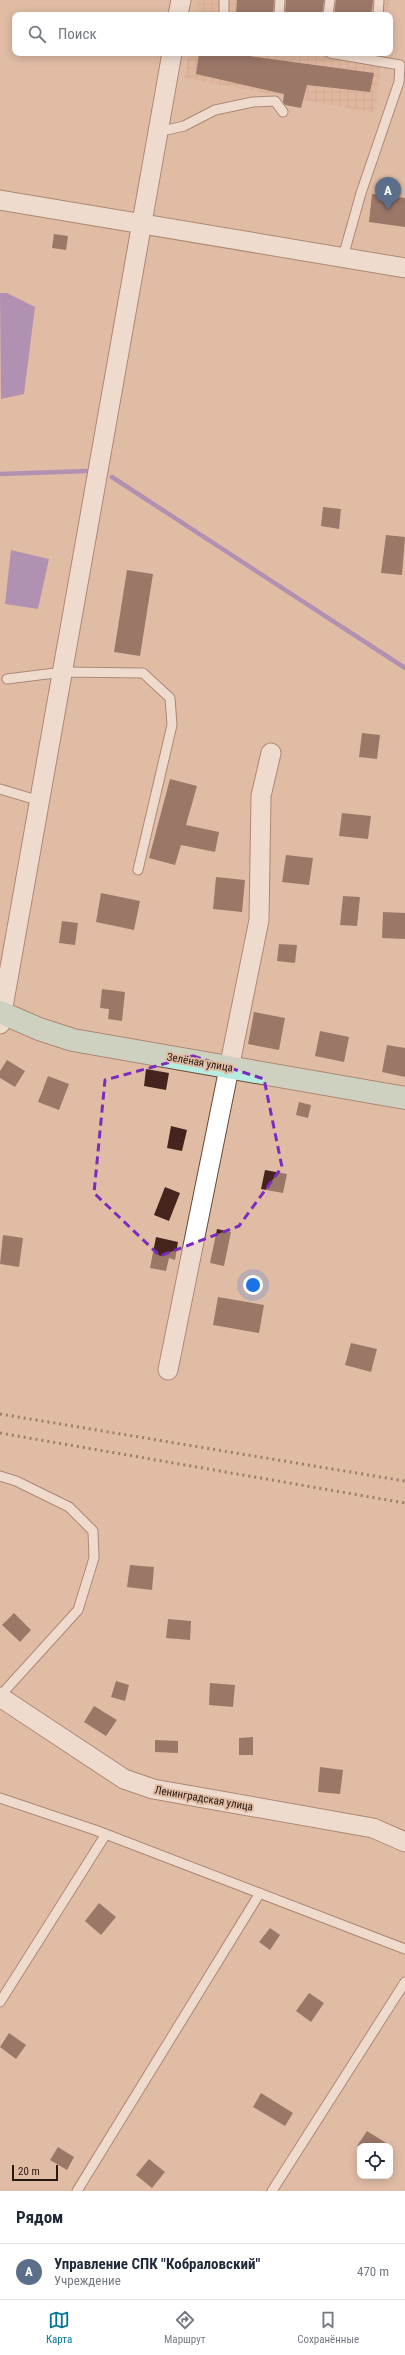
<!DOCTYPE html>
<html lang="ru">
<meta charset="utf-8">
<style>
body{margin:0;font-family:"Roboto Condensed",sans-serif;background:#f2f2f3;color:#1f2937}
.controls{position:absolute;right:12px;bottom:12px;display:grid;overflow:hidden;border-radius:8px;box-shadow:0 2px 10px #0003}
.controls button{width:36px;height:36px;display:grid;place-items:center;padding:0;border:0;border-bottom:1px solid #e0e1e3;background:#fff;color:#1f2937;font:20px sans-serif}
.scale{position:absolute;left:12px;bottom:10px;width:46px;box-sizing:border-box;padding-left:4px;border:2px solid #261910;border-top:0;font-size:11px;line-height:14px;white-space:nowrap;color:#261910;-webkit-text-stroke:3px #e1bca5;paint-order:stroke}
.you{position:absolute;left:253px;top:1285px;width:14px;height:14px;margin:-10px;border:3px solid #fff;border-radius:50%;background:#1a73e8;box-shadow:0 0 0 6px #1a73e833}
.badge{display:grid;place-items:center;width:26px;height:26px;border-radius:50%;background:#00739d;color:#fff;font-size:13px;font-weight:700}
.pin{position:absolute;translate:-50% -33px;filter:drop-shadow(0 1px 2px #0008)}
.pin::after{content:'';position:absolute;top:21px;width:14px;height:12px;background:inherit;clip-path:polygon(0 0,100% 0,50% 100%)}
.list{margin:0;padding:0;list-style:none}
h2{display:flex;justify-content:space-between;align-items:center;height:52px;margin:0;padding:0 16px;font-size:17px}
h2 small{font-size:13px;font-weight:400;color:#747a83}
.list li{display:grid;grid-template-columns:26px 1fr auto;gap:12px;align-items:center;box-sizing:border-box;height:56px;padding:0 16px;border-top:1px solid #e0e1e3}
.list b{display:block;font-size:15px;white-space:nowrap}
.list p{margin:0;font-size:13px;white-space:nowrap;color:#747a83}
.list em{font-size:13px;font-style:normal;color:#747a83}
.icon{flex:none;width:22px;height:22px;fill:none;stroke:currentColor;stroke-width:2;stroke-linecap:round;stroke-linejoin:round}
.map{position:relative;flex:none;width:405px;height:2191px;overflow:hidden}
.search{position:absolute;background:#fff;box-shadow:0 2px 10px #0003;left:12px;right:12px;top:12px;height:44px;display:flex;align-items:center;gap:10px;box-sizing:border-box;padding:0 14px;border-radius:8px;color:#747a83;font-size:15px}
.sheet{height:108px;background:#fff}
nav{display:flex;justify-content:space-around;align-items:center;box-sizing:border-box;height:56px;border-top:1px solid #e0e1e3;background:#fff;font-size:11px;color:#747a83}
nav a{display:grid;justify-items:center;gap:2px}
nav .on{color:#00739d}
.map>svg:first-child{display:block}
.industrial{fill:url(#industrial-grid)}
.water{fill:#765ebe}
.lines{fill:none;stroke-linecap:round;stroke-linejoin:round}
.stream{stroke:#765ebe;stroke-width:4.5}
.building{fill:#45241d}
.lane-casing{stroke:#6a4a37;stroke-width:11}
.street-casing{stroke:#6a4a37;stroke-width:21}
.secondary-casing{stroke:#6a4a37;stroke-width:24}
.lane{stroke:#fff;stroke-width:9}
.street{stroke:#fff;stroke-width:19}
.secondary{stroke:#b8ece1;stroke-width:22}
.rail{stroke:#433227;stroke-width:3;stroke-dasharray:2 4;stroke-linecap:butt}
.marked{fill:none;stroke:#7b2cbf;stroke-width:3;stroke-dasharray:8 5;stroke-linejoin:round}
.labels{text-anchor:middle;stroke-width:4;stroke-linejoin:round;paint-order:stroke}
.street-label{font-size:11px;fill:#261910;stroke:#e1bca5}
</style>
<div class="map">
<svg width="405" height="2191" viewBox="0 0 405 2191">
<defs>
<pattern id="industrial-grid" width="8" height="8" patternUnits="userSpaceOnUse"><rect width="8" height="8" fill="#ddb196"/><path d="M0 4h8M4 0v8" fill="none" stroke="#be9880"/></pattern>
</defs>
<rect width="100%" height="100%" fill="#e1bca5"/>
<path class="industrial" d="M198 0H389L387 15H196Z
M189 53H382L375 113 184 78Z"/>
<path class="water" d="M0 293H7L35 307 24 394 1 399Z
M11 550 49 559 38 609 5 604Z"/>
<g class="lines">
<path class="stream" d="M0 474 87 471
M112 477 405 668"/>
</g>
<path class="building" d="M237 0H274L273 15H236Z
M286 0H324L322 15H285Z
M336 0H373L371 15H334Z
M199 53H227L374 73 370 92 307 85 301 108 285 105 283 102 284 94 196 74Z
M372 194 405 198V227L369 222Z
M54 234 68 236 66 250 52 248Z
M323 507 341 509 339 529 321 526Z
M386 535 405 537 402 575 381 573Z
M127 570 153 574 140 656 114 652Z
M362 733 380 735 377 759 359 757Z
M170 779 197 786 186 825 219 832 215 852 181 845 175 865 149 858Z
M342 813 371 816 368 839 339 836Z
M286 855 313 858 309 885 282 882Z
M216 877 245 880 242 912 213 909Z
M101 893 140 901 134 930 96 922Z
M343 896 360 897 357 926 340 925Z
M383 912 405 913V939L382 938Z
M62 921 78 923 75 945 59 943Z
M279 944 297 945 295 963 277 961Z
M102 989 125 992 122 1021 108 1019 109 1009 100 1008Z
M254 1012 285 1018 279 1050 248 1044Z
M320 1031 349 1037 344 1062 315 1056Z
M387 1045 405 1048V1077L382 1072Z
M7 1060 25 1071 15 1087 0 1078V1071Z
M146 1069 169 1073 166 1090 144 1086Z
M48 1076 69 1084 59 1110 38 1102Z
M299 1102 311 1105 308 1118 296 1115Z
M171 1126 187 1130 182 1151 167 1148Z
M265 1170 287 1174 283 1193 261 1189Z
M165 1187 180 1193 169 1221 154 1215Z
M217 1229 231 1232 224 1266 210 1263Z
M3 1235 23 1238 19 1267 0 1264Z
M156 1237 178 1242 175 1260 169 1258 166 1271 150 1268Z
M218 1297 264 1305 259 1333 213 1325Z
M351 1343 377 1349 371 1372 345 1365Z
M130 1565 154 1567 152 1590 127 1587Z
M14 1613 31 1630 20 1642 2 1625Z
M168 1619 191 1621 190 1640 166 1638Z
M116 1681 129 1685 125 1701 111 1697Z
M210 1683 235 1685 233 1707 209 1705Z
M94 1706 117 1720 106 1736 84 1722Z
M253 1737V1755H239V1738Z
M155 1740 178 1741V1753L155 1752Z
M320 1767 343 1770 340 1794 318 1792Z
M99 1903 116 1917 101 1935 85 1921Z
M270 1928 280 1935 270 1950 259 1942Z
M309 1993 324 2003 311 2022 296 2011Z
M9 2033 26 2045 16 2059 0 2047Z
M261 2093 293 2113 285 2126 253 2107Z
M367 2131 391 2146H357Z
M58 2147 74 2157 67 2170 50 2160Z
M149 2159 165 2172 152 2188 136 2175Z"/>
<g class="lines">
<defs>
<path id="lane" d="M224 15V0
M279 15 280 0
M328 15 330 0
M378 15 379 0
M330 53 400 65 399 82 361 193 343 257
M158 132 184 126 215 110 253 102 275 101 283 112
M7 679 63 672 143 673 170 698 172 725 138 870
M0 789 40 801
M0 1476 16 1481 69 1507 93 1531 94 1558 78 1610 0 1696
M0 1798 95 1830 405 1949
M0 2002 106 1834
M77 2191 260 1893
M272 2191 405 1982"/>
<path id="street" d="M178 15 181 0
M0 200 405 268
M0 1024 172 53
M168 1370 259 920 261 796 271 753
M0 1697 124 1779 153 1789 373 1828 405 1842"/>
<path id="secondary" d="M0 1012 39 1029 73 1040 405 1098"/>
</defs>
<use href="#lane" class="lane-casing"/>
<use href="#street" class="street-casing"/>
<use href="#secondary" class="secondary-casing"/>
<use href="#lane" class="lane"/>
<use href="#street" class="street"/>
<use href="#secondary" class="secondary"/>
<path class="rail" d="M0 1414 405 1481
M0 1433 405 1503"/>
</g>
<path d="M0 0H405V2191H0ZM193 1056 264 1079 282 1167 239 1226 160 1256 94 1193 105 1080Z" fill="#e1bca5" fill-opacity=".55" fill-rule="evenodd"/>
<path class="marked" d="M193 1056 264 1079 282 1167 239 1226 160 1256 94 1193 105 1080Z"/>
<g class="labels">
<g class="street-label">
<text transform="translate(200 1062) rotate(10)" y="4">Зелёная улица</text>
<text transform="translate(204 1798) rotate(10)" y="4">Ленинградская улица</text>
</g>
</g>
</svg>
<div class="controls">
<button><svg class="icon" aria-label="locate" viewBox="0 0 24 24"><circle cx="12" cy="12" r="6"/><path d="M12 2v4M12 18v4M2 12h4M18 12h4"/></svg></button>
</div>
<div class="scale">20 m</div>
<div class="you"></div>
<div class="pin badge" style="left:388px;top:210px;background:#5c6f8a">A</div>
<div class="search"><svg class="icon" aria-label="search" viewBox="0 0 24 24"><circle cx="10" cy="10" r="6"/><path d="M15 15l6 6"/></svg>Поиск</div>
</div>
<section class="sheet">
<h2>Рядом<small></small></h2>
<ul class="list">
<li><span class="badge" style="background:#5c6f8a">A</span><div><b>Управление СПК &quot;Кобраловский&quot;</b><p>Учреждение</p></div><em>470 m</em></li>
</ul>
</section>
<nav>
<a class="on"><svg class="icon" aria-label="map" viewBox="0 0 24 24"><path d="M3 6l6-2 6 2 6-2v14l-6 2-6-2-6 2zM9 4v14M15 6v14"/></svg>Карта</a>
<a><svg class="icon" aria-label="directions" viewBox="0 0 24 24"><path d="M12 3l9 9-9 9-9-9zM9 14v-3h6M13 9l2 2-2 2"/></svg>Маршрут</a>
<a><svg class="icon" aria-label="saved" viewBox="0 0 24 24"><path d="M7 4h10v16l-5-4-5 4z"/></svg>Сохранённые</a>
</nav>
